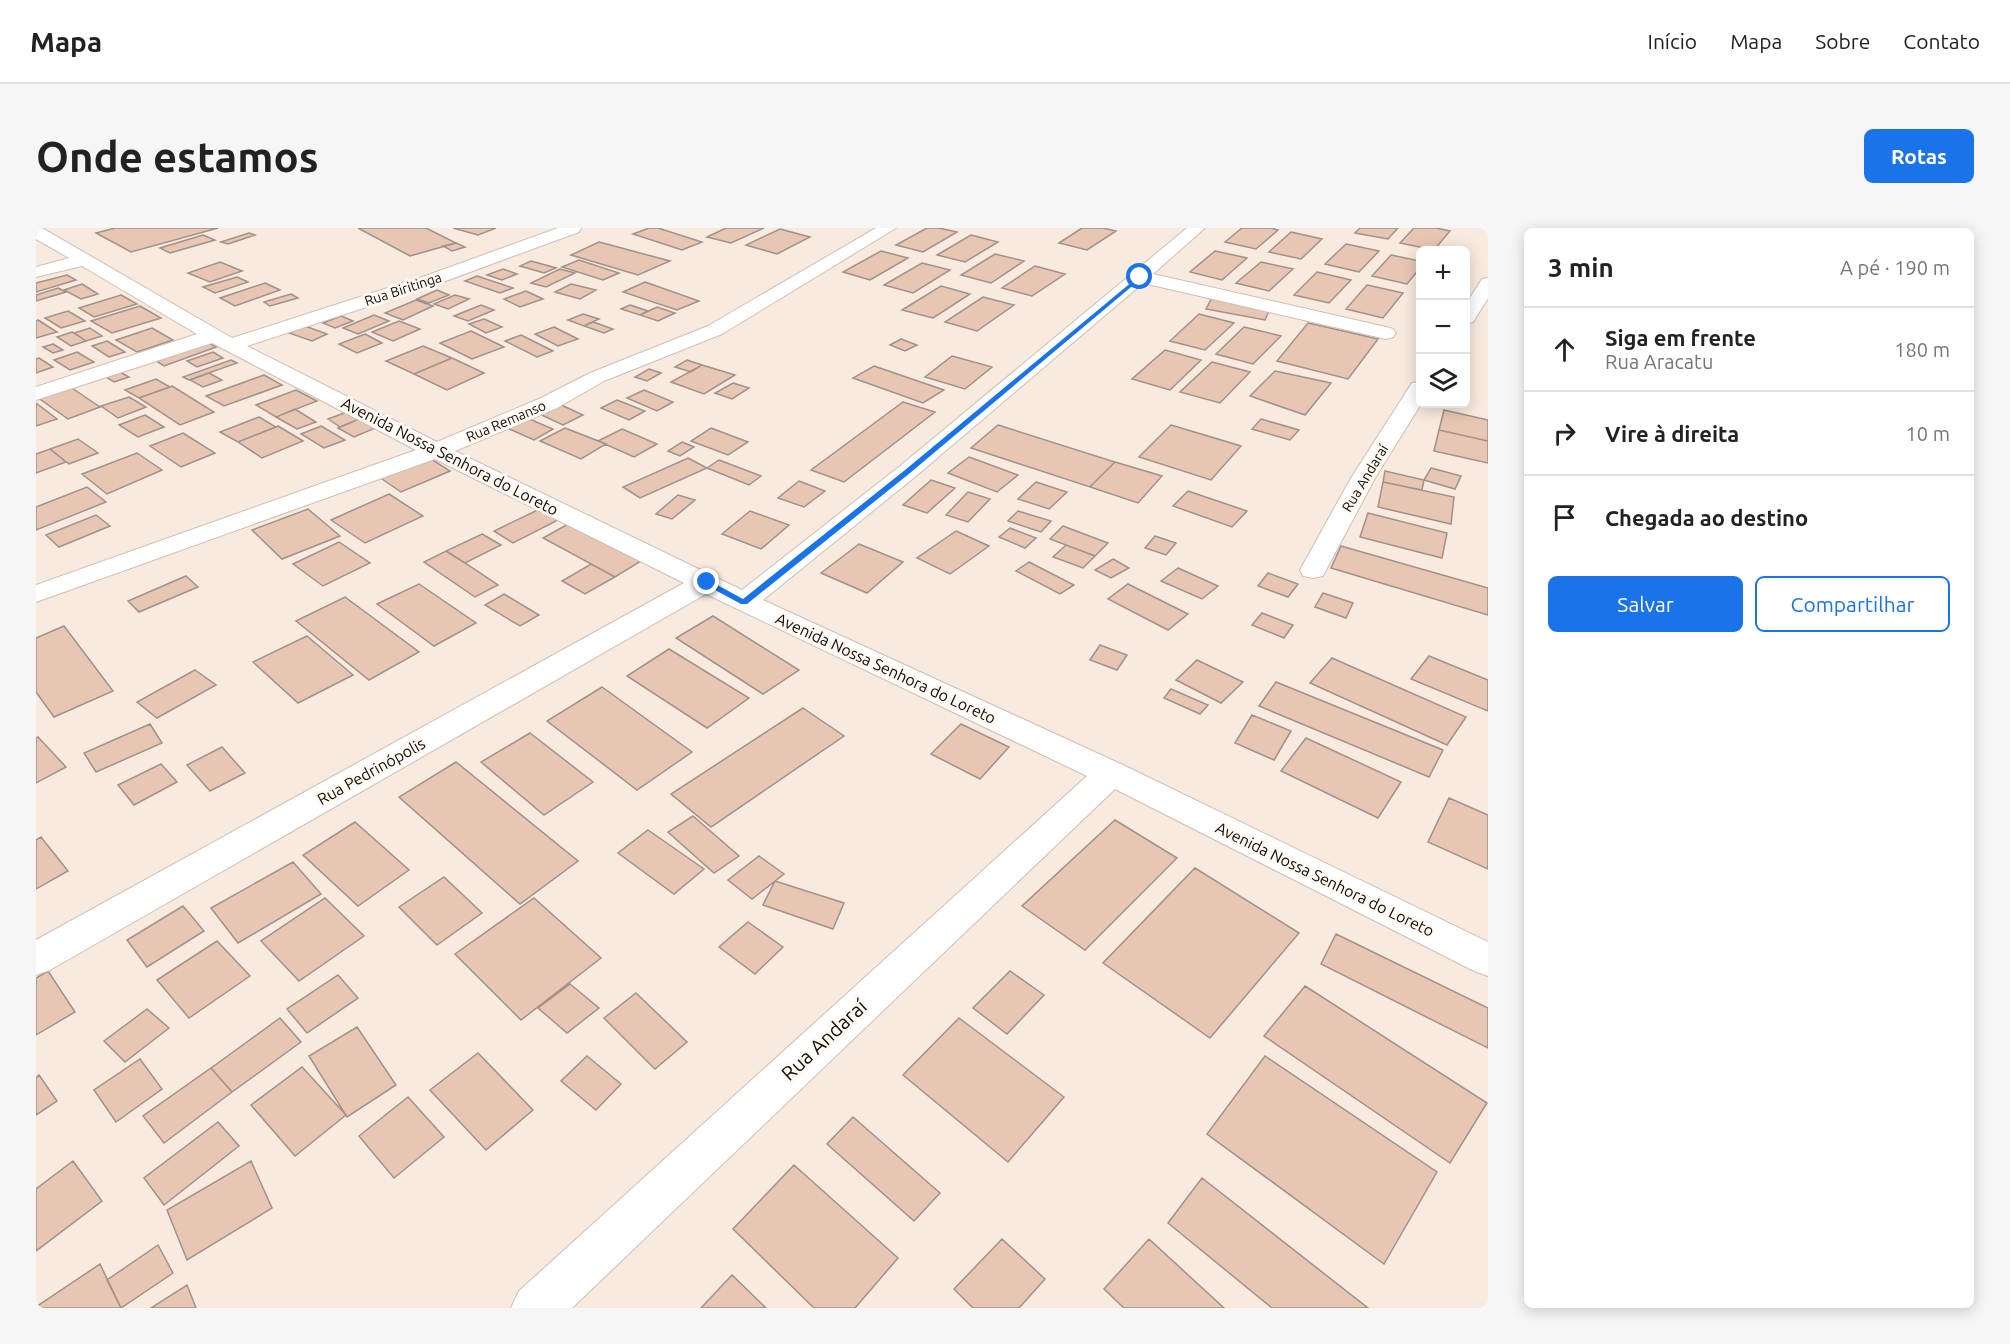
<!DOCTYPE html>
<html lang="pt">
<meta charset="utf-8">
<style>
body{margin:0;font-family:Ubuntu,sans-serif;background:#f6f6f6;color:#222}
.controls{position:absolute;right:18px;top:18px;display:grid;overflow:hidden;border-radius:9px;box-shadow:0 3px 15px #0003}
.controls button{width:54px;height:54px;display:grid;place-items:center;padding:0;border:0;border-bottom:2px solid #e0e0e0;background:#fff;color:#222;font:30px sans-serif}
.stop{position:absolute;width:18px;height:18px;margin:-14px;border:4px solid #1a73e8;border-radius:50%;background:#fff}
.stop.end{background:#1a73e8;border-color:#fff;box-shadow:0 2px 6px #0008}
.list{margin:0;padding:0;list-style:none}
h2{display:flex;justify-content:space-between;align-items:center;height:78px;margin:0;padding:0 24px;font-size:26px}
h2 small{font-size:20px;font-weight:400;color:#767676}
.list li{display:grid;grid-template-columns:39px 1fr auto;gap:18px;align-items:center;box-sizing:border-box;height:84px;padding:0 24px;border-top:2px solid #e0e0e0}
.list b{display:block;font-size:22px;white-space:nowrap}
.list p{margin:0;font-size:20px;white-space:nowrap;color:#767676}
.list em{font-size:20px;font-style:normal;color:#767676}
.actions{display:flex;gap:12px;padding:18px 24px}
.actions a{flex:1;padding:14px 0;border:2px solid #1a73e8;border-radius:9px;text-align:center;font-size:21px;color:#1a73e8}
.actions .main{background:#1a73e8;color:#fff}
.icon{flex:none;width:33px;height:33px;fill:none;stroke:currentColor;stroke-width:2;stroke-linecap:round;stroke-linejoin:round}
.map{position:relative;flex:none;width:1452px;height:1080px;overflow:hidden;border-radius:9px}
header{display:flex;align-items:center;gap:36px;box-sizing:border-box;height:84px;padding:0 30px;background:#fff;border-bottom:2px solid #e0e0e0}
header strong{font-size:28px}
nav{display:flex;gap:33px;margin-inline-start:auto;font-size:21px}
.intro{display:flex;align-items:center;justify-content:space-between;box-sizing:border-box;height:144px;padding:0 36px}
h1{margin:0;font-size:42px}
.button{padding:15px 27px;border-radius:9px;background:#1a73e8;color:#fff;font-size:21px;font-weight:700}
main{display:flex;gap:36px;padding:0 36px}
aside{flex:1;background:#fff;border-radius:9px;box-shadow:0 3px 15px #0003}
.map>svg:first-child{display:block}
.building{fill:#e8c6b4;stroke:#a19189;stroke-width:1.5}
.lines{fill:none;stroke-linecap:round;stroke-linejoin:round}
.minor-casing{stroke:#cdbfb3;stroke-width:2}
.minor{fill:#fff;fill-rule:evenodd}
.route{fill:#1a73e8}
.labels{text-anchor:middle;stroke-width:6;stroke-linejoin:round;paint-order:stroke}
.far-street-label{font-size:14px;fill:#0f0b07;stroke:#fff9f4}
.street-label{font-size:16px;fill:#0f0b07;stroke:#fff9f4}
.near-street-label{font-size:20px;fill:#0f0b07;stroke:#fff9f4}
</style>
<header>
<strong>Mapa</strong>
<nav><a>Início</a><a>Mapa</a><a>Sobre</a><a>Contato</a></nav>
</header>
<div class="intro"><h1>Onde estamos</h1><a class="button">Rotas</a></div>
<main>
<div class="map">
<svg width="1452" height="1080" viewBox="0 0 1452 1080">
<rect width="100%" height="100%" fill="#f8eade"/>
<path class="building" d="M79 0H182L95 24 60 5Z
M322 0H390L420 15 374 28Z
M417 0H460L442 7Z
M613 0H622L666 14 646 22 597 6Z
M690 0H728L695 15 671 9Z
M891 0H903L921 4 887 24 860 17Z
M1046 0H1067L1080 3 1051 22 1023 15Z
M1206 0H1235L1242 2 1220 21 1189 14Z
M1324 0H1362L1352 11 1319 5Z
M1378 0H1400L1414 3 1398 22 1364 15Z
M744 1 774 9 741 26 710 17Z
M1255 4 1286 11 1265 31 1233 24Z
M213 5 219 7 192 16 185 14Z
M167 7 179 12 134 25 124 20Z
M935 7 962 14 929 34 901 27Z
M563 14 634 33 602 47 535 27Z
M420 15 429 19 416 23 407 18Z
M1310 16 1343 23 1323 44 1289 36Z
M845 23 872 30 834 52 807 44Z
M1179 23 1211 30 1186 52 1154 44Z
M959 26 988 33 955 55 925 47Z
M1355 27 1384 33V40L1371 56 1336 48Z
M543 32 583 45 567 52 526 39Z
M495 33 520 40 508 45 484 38Z
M184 34 206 43 174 54 152 45Z
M1225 34 1257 41 1233 63 1200 55Z
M886 35 914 42 877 65 848 57Z
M999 38 1029 46 996 68 966 60Z
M467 41 481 46 466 52 451 47Z
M524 41 539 45 510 59 495 55Z
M1281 44 1315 52 1293 75 1258 67Z
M31 47 40 52 0 64V55Z
M441 48 477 60 464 65 429 53Z
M201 49 212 54 179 65 167 59Z
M609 54 663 73 641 82 587 64Z
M229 55 244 62 199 78 184 70Z
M46 56 62 66 45 71 28 62Z
M535 56 560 62 544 71 519 64Z
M1331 57 1367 65 1347 90 1310 81Z
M905 58 934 66 897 90 866 82Z
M22 60 30 64 0 73V67Z
M401 62 413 67 393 75 381 71Z
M490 63 507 71 484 79 468 71Z
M255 66 262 70 234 78 228 74Z
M85 67 101 76 58 89 43 80Z
M419 67 433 71 412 81 398 76Z
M1177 68 1235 79 1229 92 1170 81Z
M947 69 978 77 941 103 909 94Z
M380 72 397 78 367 92 349 85Z
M445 77 458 82 432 93 418 88Z
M594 77 612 83 604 87 585 81Z
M104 78 125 90 76 105 55 93Z
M621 79 639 85 622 93 604 87Z
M32 83 49 93 25 100 9 90Z
M547 86 563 91 548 98 532 92Z
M1163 86 1198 95 1169 122 1134 113Z
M338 87 353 93 322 106 307 100Z
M305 88 317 93 299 100 287 95Z
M448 91 466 99 450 105 433 96Z
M2 92 21 104 0 110V93Z
M363 93 384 101 357 113 336 104Z
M557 94 577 101 568 105 548 98Z
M1272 95 1342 111 1312 151 1241 133Z
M269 98 291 106 276 113 253 105Z
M518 99 542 111 522 118 499 106Z
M1208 99 1245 108 1217 136 1180 126Z
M54 100 66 108 50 113 38 105Z
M116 100 137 112 101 124 80 112Z
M435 103 468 119 436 131 404 115Z
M36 104 38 105 50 113 35 118 21 109Z
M329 106 346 115 321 125 303 116Z
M485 107 517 123 501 129 469 113Z
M865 111 881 117 869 123 854 117Z
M71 113 89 124 73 129 56 118Z
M169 113 180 119 128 138 117 131Z
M17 116 27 122 17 125 7 119Z
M387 118 416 130 378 146 350 133Z
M1129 122 1165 132 1134 162 1096 151Z
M41 124 58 134 34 142 18 132Z
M177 124 187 130 161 139 151 133Z
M916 128 956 139 929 161 889 149Z
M3 130 17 139 0 145V131Z
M416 130 448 145 411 162 378 146Z
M195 132 201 135 153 152 147 149Z
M651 132 666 137 655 144 639 139Z
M1176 134 1214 144 1184 175 1144 164Z
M666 137 699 147 668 166 635 154Z
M838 138 908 162 887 175 817 150Z
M613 141 625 145 611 153 599 149Z
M82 143 93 149 78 154 68 148Z
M1239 143 1295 155 1269 187 1214 168Z
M173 145 186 152 167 159 154 152Z
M228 147 246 157 188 178 170 168Z
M120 151 134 159 103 170 89 162Z
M697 155 713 160 696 171 679 165Z
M33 158 64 179 32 191 1 169Z
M136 158 178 184 144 197 103 170Z
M260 162 281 173 240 189 220 177Z
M608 162 637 174 621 183 591 170Z
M93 169 110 179 82 190 65 178Z
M581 172 609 183 593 192 565 180Z
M867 174 899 184 808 254 775 242Z
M0 175 21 191 0 198Z
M521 175 547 187 527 197 501 185Z
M259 181 280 194 261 201 240 189Z
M316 182 328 189 304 199 292 191Z
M1408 182 1452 192V213L1403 202Z
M109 187 128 199 102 209 83 197Z
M223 189 240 199 202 214 184 204Z
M328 189 344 198 318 209 302 200Z
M491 190 517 201 498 212 471 200Z
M1225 191 1263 202 1254 212 1216 201Z
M962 197 1079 234 1054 259 935 220Z
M1135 197 1205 218 1175 252 1103 229Z
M242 198 267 213 226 230 202 214Z
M285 198 309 212 288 220 265 206Z
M529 200 570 216 545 231 504 213Z
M675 200 712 214 692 227 655 213Z
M586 201 621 216 598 229 562 213Z
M1403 202 1452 213V235L1398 223Z
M147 205 179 225 145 239 114 218Z
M42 211 62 225 33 236 14 221Z
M646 214 658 219 644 228 632 223Z
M14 221 30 234 0 245V226Z
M101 225 126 242 71 266 46 246Z
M392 229 414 243 365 264 343 249Z
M933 229 982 247 961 264 912 245Z
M652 230 671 240 604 270 587 259Z
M683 232 725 248 713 257 671 240Z
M1079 234 1126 248 1102 275 1054 259Z
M1395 240 1425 248 1419 261 1388 252Z
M1349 243 1388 252 1386 262 1347 254Z
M895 252 919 260 891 285 867 277Z
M763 253 789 263 768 279 742 270Z
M1000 254 1031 264 1013 281 982 271Z
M1347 254 1418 269 1415 296 1342 279Z
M51 259 70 274 0 302V279Z
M1152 263 1211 283 1196 299 1137 278Z
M932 264 954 271 932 294 910 287Z
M353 266 387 288 329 315 295 292Z
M642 267 659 272 636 291 620 286Z
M508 279 526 290 477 315 458 303Z
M272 281 304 308 246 331 216 302Z
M714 283 753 297 725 321 686 306Z
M982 283 1015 293 1005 304 972 293Z
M1332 285 1411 305 1406 330 1324 309Z
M60 287 74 298 23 319 10 307Z
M534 295 605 333 579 349 507 310Z
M1027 298 1072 315 1059 328 1014 311Z
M974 300 1000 310 989 320 963 309Z
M920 303 953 318 914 346 881 330Z
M446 306 465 317 429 335 410 323Z
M1119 308 1140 315 1130 327 1109 320Z
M303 314 334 335 287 358 257 336Z
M823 316 867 334 831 365 785 345Z
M1030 317 1059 328 1047 340 1017 329Z
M1305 318 1452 360V387L1295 340Z
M410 323 429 335 462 357 439 369 388 334Z
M1077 331 1093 340 1075 350 1059 342Z
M993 334 1038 357 1024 366 980 343Z
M555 336 579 349 549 366 526 353Z
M1142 340 1182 358 1166 371 1125 353Z
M1232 345 1262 356 1252 369 1222 358Z
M150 348 162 359 103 384 92 373Z
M383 356 440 395 398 418 341 376Z
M1092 356 1152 386 1132 402 1072 371Z
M1287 365 1317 375 1310 390 1279 379Z
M468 366 503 387 484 398 449 377Z
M309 369 383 424 333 452 260 393Z
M1226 385 1257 397 1248 410 1216 397Z
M677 388 763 442 727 466 640 410Z
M28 398 77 463 18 489 0 464V410Z
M271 408 317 447 262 475 217 434Z
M1064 417 1091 427 1081 442 1054 432Z
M633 421 713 470 671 500 591 448Z
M1393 428 1452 452V483L1375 451Z
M1296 430 1430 489 1411 517 1274 455Z
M1161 432 1207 454 1185 475 1140 452Z
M159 442 180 457 121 490 101 474Z
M1240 454 1407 522 1393 549 1223 478Z
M566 459 656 524 601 562 511 493Z
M1135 461 1172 477 1164 486 1128 470Z
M767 480 808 508 675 599 635 566Z
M1216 487 1255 503 1238 532 1199 515Z
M114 496 126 515 60 544 48 525Z
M925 496 973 519 944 551 895 526Z
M494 505 557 554 508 587 445 534Z
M2 509 30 539 0 555V510Z
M1270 510 1365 554 1342 590 1245 543Z
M186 519 209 545 174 563 151 537Z
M420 534 542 633 484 676 363 569Z
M125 536 141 554 98 577 82 557Z
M1413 570 1452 587V641L1392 614Z
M657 588 703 628 678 645 632 604Z
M1079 592 1141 630 1049 722 986 678Z
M319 594 373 642 322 678 267 627Z
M612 602 668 641 638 666 582 625Z
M5 609 32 643 0 661V612Z
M723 628 748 646 716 671 692 652Z
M257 634 285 666 202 715 175 680Z
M1159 640 1263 705 1174 810 1067 735Z
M408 649 446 685 401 717 363 679Z
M739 653 808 675 797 701 727 677Z
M289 670 328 708 263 753 225 713Z
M498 670 565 730 485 792 419 726Z
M147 678 168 703 111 739 91 712Z
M712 694 747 719 719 746 683 719Z
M1300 706 1452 780V820L1285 736Z
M181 713 214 748 153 790 121 752Z
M12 743 39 784 0 807V750Z
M974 743 1008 767 971 806 937 780Z
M302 747 322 770 271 805 251 781Z
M534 756 563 780 531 805 502 780Z
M1269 758 1451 875 1414 935 1228 808Z
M600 765 651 814 619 841 568 790Z
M111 781 133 800 89 834 68 813Z
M244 790 265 814 196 864 175 840Z
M923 790 1028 869 972 934 867 847Z
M321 799 360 857 311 889 273 828Z
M442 825 497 882 450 922 394 862Z
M551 828 585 856 560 882 525 853Z
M1229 828 1401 944 1348 1036 1171 906Z
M104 831 126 861 80 894 58 862Z
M266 839 310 887 259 928 215 877Z
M175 840 196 864 128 915 107 888Z
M3 847 21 873 0 887V850Z
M372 869 408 909 358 950 323 908Z
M817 889 904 965 878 993 791 916Z
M182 894 203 918 128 977 108 950Z
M37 933 66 973 0 1023V961Z
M215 933 236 980 151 1032 131 982Z
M758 937 862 1030 819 1080H778L697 1001Z
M1166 950 1332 1080H1236L1132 995Z
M966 1011 1009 1051 983 1080H937L918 1061Z
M1113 1011 1188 1080H1088L1068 1061Z
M122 1017 137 1045 85 1080 71 1052Z
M64 1036 85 1080H0V1079Z
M696 1047 730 1080H665Z
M151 1057 160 1080H115Z"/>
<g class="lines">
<defs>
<path id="minor" d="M0 0H6L196 110 392 47 522 0H545L543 4 404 55 211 118 401 214 505 170 554 145 672 98 840 0H860L686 106 568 153 521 180 419 223 706 362 864 238 1151 0H1169L1117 46 1350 99 1357 101 1360 105 1357 109 1350 111 1107 55 880 248 727 372 1087 537 1452 714V748L1438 743 1079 561 536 1080H475L483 1063 1051 548 670 366 14 742 0 747V712L648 355 399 231 0 374V357L380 222 176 115 0 172V159L161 106 46 38 0 49V39L33 30 0 11Z
M1452 50V70L1437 94 1430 96V76L1446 51Z
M1384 154 1385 176 1339 250 1290 342 1287 348 1277 350 1267 348 1264 342 1315 250 1376 155Z"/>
</defs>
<use href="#minor" class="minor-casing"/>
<use href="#minor" class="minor"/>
</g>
<path class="route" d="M1103 48 1107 49 874 245 711 376H705L668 356V353H674L707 371 869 242Z"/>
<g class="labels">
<g class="far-street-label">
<text transform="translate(367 61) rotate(-18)" y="5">Rua Biritinga</text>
<text transform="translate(470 193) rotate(-23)" y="5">Rua Remanso</text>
<text transform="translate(1329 250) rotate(-59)" y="5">Rua Andaraí</text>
</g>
<g class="street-label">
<text transform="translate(414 228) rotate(27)" y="6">Avenida Nossa Senhora do Loreto</text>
<text transform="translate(850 440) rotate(25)" y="6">Avenida Nossa Senhora do Loreto</text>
<text transform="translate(335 543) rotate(-29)" y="6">Rua Pedrinópolis</text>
<text transform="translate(1289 651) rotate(26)" y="6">Avenida Nossa Senhora do Loreto</text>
</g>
<g class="near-street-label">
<text transform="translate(788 812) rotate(-43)" y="7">Rua Andaraí</text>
</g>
</g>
</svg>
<div class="controls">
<button>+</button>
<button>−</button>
<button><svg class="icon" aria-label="layers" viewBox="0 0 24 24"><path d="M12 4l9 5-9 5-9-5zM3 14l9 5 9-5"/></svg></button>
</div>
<div class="stop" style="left:1104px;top:49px"></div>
<div class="stop end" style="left:671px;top:354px"></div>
</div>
<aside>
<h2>3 min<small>A pé · 190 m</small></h2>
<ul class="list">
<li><svg class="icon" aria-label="ahead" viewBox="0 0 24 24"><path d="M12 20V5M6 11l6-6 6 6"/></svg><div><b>Siga em frente</b><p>Rua Aracatu</p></div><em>180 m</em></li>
<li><svg class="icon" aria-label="right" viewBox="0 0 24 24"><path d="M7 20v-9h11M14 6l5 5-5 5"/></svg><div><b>Vire à direita</b></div><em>10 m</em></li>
<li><svg class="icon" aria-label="arrive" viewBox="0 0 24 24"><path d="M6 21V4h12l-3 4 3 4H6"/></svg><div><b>Chegada ao destino</b></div></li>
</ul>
<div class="actions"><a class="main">Salvar</a><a>Compartilhar</a></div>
</aside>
</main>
